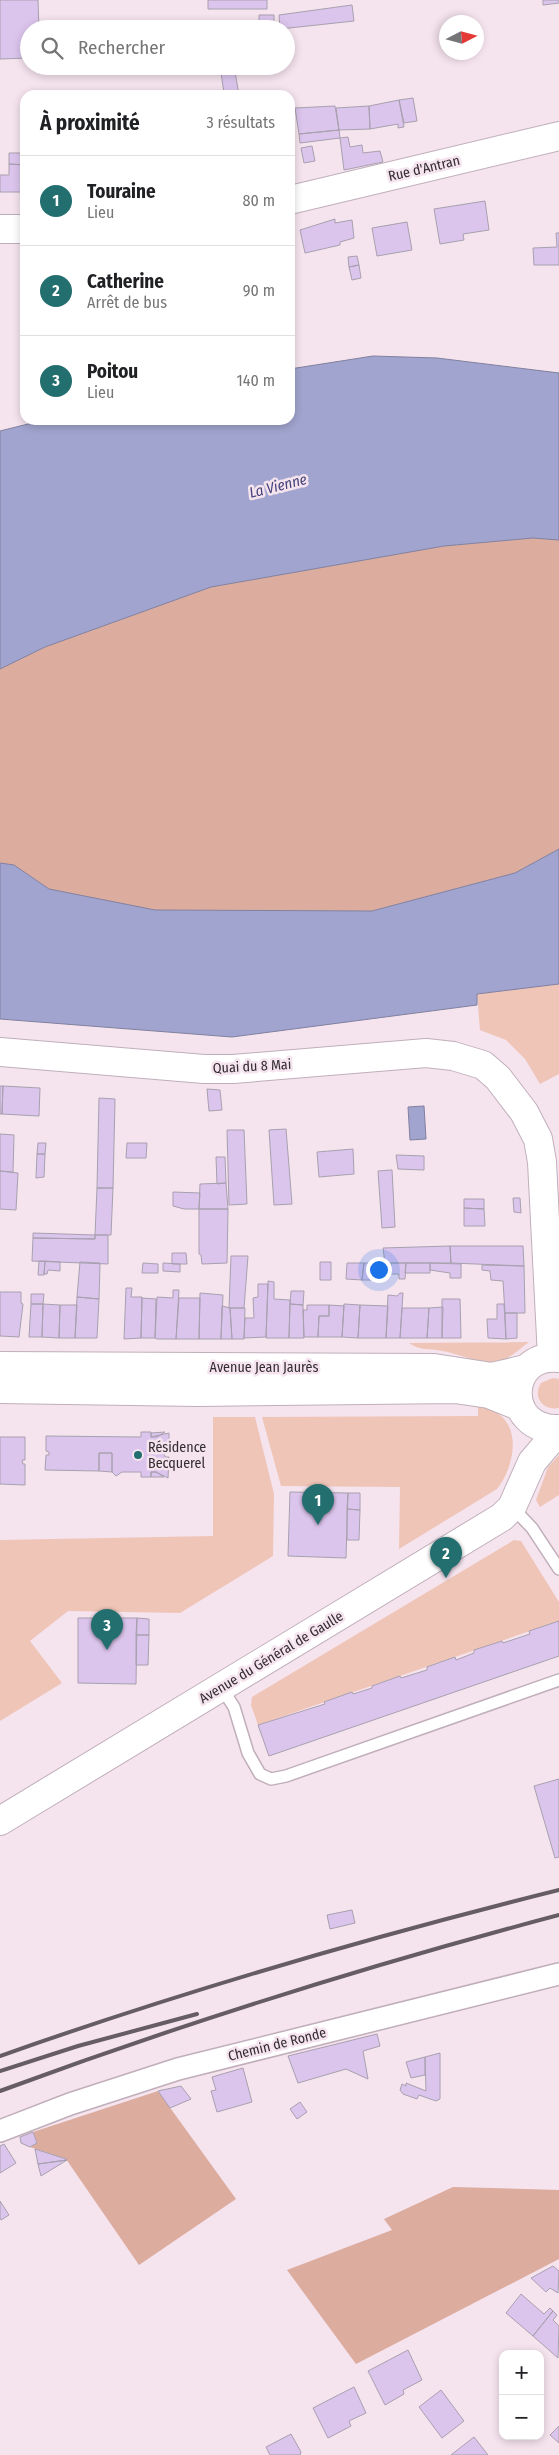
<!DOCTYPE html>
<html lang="fr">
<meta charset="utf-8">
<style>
body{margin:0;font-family:"Fira Sans Condensed",sans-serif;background:#f6f6f6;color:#202124}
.controls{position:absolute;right:15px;bottom:15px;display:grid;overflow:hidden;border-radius:10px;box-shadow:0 2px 8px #0003}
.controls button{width:45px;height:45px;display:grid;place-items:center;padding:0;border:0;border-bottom:1px solid #e0e0e0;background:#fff;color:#202124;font:25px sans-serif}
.compass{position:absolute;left:439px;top:15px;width:45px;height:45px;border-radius:50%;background:#fff;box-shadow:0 2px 8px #0003;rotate:84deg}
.you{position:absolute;left:378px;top:1269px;width:18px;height:18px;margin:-12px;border:4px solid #fff;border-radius:50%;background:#1a73e8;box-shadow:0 0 0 8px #1a73e833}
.badge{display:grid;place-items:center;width:32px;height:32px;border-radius:50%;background:#236e6f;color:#fff;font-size:16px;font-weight:700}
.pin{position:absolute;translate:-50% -41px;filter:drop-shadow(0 1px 2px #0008)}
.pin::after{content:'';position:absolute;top:26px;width:18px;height:15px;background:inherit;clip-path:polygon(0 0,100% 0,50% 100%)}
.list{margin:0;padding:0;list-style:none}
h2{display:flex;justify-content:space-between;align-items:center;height:65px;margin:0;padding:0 20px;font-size:21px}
h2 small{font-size:16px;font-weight:400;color:#757577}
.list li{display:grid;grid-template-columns:32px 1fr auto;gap:15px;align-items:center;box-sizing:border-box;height:90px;padding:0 20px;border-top:1px solid #e0e0e0}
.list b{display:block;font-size:19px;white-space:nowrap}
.list p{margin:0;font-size:16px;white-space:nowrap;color:#757577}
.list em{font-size:16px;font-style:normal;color:#757577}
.icon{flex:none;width:28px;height:28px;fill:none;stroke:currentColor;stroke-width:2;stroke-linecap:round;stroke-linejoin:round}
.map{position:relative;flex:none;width:559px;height:2455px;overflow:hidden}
.search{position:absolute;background:#fff;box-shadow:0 2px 8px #0003;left:20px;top:20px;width:275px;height:55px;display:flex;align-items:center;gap:12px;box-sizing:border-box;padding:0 18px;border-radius:28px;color:#757577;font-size:19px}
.panel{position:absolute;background:#fff;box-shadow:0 2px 8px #0003;left:20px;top:90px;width:275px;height:335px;border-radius:15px}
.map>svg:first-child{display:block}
.green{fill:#efc5b8}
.forest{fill:#dcac9e}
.water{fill:#a1a4ce;stroke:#80809f}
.building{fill:#dcc5ed;stroke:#a8a0af}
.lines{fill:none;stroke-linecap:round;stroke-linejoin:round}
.service-casing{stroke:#c0afba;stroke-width:14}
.minor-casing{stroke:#c0afba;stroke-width:24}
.tertiary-casing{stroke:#c0afba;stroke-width:30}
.secondary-casing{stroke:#c0afba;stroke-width:30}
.primary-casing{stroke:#c0afba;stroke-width:30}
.service{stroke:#fff;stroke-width:11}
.minor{stroke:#fff;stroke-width:21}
.tertiary{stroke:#fff;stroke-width:28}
.secondary{stroke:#fff;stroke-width:28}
.primary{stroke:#fff;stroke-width:28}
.rail{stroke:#665c63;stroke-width:4}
.poi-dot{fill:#236e6f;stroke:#f5e3ee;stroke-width:2}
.labels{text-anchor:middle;stroke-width:5;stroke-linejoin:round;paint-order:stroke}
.street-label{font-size:14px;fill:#332c31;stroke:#f5e3ee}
.poi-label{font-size:14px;fill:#332c31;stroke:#f5e3ee;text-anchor:start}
.water-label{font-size:15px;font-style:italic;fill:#45457c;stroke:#f5e3ee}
</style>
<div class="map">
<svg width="559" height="2455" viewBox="0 0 559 2455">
<rect width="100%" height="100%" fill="#f5e3ee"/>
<path class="green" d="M559 984V1074L540 1084 525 1059 506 1040 480 1030 477 994Z
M529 1342C522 1347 515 1354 507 1358 486 1369 463 1354 442 1351 429 1348 420 1351 409 1343Z
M553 1378 559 1379V1408C543 1411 532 1397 541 1383Z
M478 1405C486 1408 494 1410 500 1415 522 1433 512 1470 497 1489L399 1549 400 1487 281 1486 262 1417 478 1416Z
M213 1417H255L274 1494 273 1556 180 1613 68 1611 30 1641 62 1683 0 1721V1540L213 1536Z
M559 1455V1495L540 1507 536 1500 548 1467Z
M514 1540 521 1541 559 1602V1621L258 1725 251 1705 252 1697Z"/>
<path class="forest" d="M533 538 559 540V849L515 873 372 911 155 910 49 889 14 865 0 863V669L45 647 211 587 444 546Z
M158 2091 236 2199 139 2265 66 2159 30 2147 37 2142 33 2132Z
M453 2187 559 2190V2259L356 2364 287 2270 392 2230 384 2219Z"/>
<path class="water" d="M373 356 437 358 559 373V540L533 538 444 546 211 587 45 647 0 669V431L44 420H290V369Z
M559 849V984L477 994V1005L232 1037 0 1019V863L14 865 49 889 155 910 372 911 515 873Z
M424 1106 426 1139 410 1140 408 1107Z"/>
<path class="building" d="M0 0H38L39 29H29V58L0 59Z
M208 0H267V9H208Z
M543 0H559V3L543 5Z
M352 5 354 21 280 29 279 15Z
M259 15H274V23L259 24Z
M220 66H234L239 95H220L224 93Z
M413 98 417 121 404 123 399 100Z
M399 100 404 127 398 128V124L370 129 369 106Z
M335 106 339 130 299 134 295 108Z
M369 106 370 129 339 130 336 108Z
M339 130 340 138 300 143 299 134Z
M348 137 350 147 362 145 363 153 380 151 383 162 344 170 340 138Z
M312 146 315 161 304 163 301 148Z
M9 153H25V165L9 164Z
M9 164 25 165V192H0V175H9Z
M485 201 489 230 463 234 464 240 440 244 434 209Z
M335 219V223L352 220 354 238 340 242V245L305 253 300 230Z
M407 222 412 250 377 256 372 228Z
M556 233H559V265H534L533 248 557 247Z
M357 256 359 265 349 267 348 257Z
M359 265 361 278 352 280 349 267Z
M0 1086H3L2 1114H0Z
M3 1086 40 1088 39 1116 2 1114Z
M207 1089 220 1090 222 1110 209 1111Z
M99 1098 115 1099 113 1188H97Z
M286 1129 292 1204 274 1205 269 1130Z
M227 1130H244L247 1204 229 1205Z
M0 1134 14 1135 13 1172 0 1171Z
M38 1143H46L45 1154H37Z
M127 1143H147L146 1158H126Z
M353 1149 354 1174 319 1177 317 1152Z
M37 1154H45L44 1177 36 1178Z
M396 1155 424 1156V1170L398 1169Z
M216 1157H225L226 1183 217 1184Z
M392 1170 395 1227 382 1228 378 1171Z
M0 1171 18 1173 16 1210 0 1209Z
M226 1183 228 1209H199L200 1184Z
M97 1188H113L111 1235H95Z
M173 1192 200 1193 199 1209H184L173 1206Z
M513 1198H520L521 1213 514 1212Z
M464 1199H484V1209L464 1208Z
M464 1208 484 1209 485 1226H464Z
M199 1209H228L227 1263 202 1264 201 1255 199 1254Z
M33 1233 95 1235V1239L33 1238Z
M95 1235H108V1264L32 1261 33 1238 95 1239Z
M450 1246 451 1263H385L383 1248Z
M450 1246H523L524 1266 451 1263Z
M172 1253H186L187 1264H172Z
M231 1256H248L244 1308H229Z
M39 1261H45L44 1275H38Z
M45 1261 60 1262V1271L48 1270 47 1274H44Z
M80 1262 100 1263 99 1299 77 1297Z
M320 1262H331V1280H320Z
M143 1263 158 1264V1273H142Z
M163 1263 180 1264V1272L163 1271Z
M347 1263H364L362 1280 346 1279Z
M364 1263H391L390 1272H374L373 1280H362Z
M391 1263H406L405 1279H399V1274H390Z
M406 1263H430V1273H405Z
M430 1263 461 1264V1278H450V1273L430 1270Z
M482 1265 524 1266 525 1313H505L503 1281 491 1280 490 1271 482 1270Z
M268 1281 274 1282V1299L290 1300 289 1338H266Z
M258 1284H268L266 1337 244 1338 245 1318H254L253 1298 258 1297Z
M126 1288H132L131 1297H142L141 1338 124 1339Z
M173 1290H179L176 1339H157L155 1338 157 1297 173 1298Z
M291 1291H304L303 1305 290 1304Z
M0 1292H21V1303L23 1304 19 1337 0 1336Z
M200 1293 223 1295 221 1339H199Z
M400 1293H403L400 1338H386L388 1295 397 1296Z
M31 1294H44L43 1304H31Z
M77 1297 99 1299 97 1338H75Z
M142 1298 156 1299 155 1338H141Z
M179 1298H200L199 1339H176Z
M442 1299H460L461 1338H442Z
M31 1304H43L42 1337H29Z
M43 1304 60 1305 59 1338 42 1337Z
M290 1304 303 1305 304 1338H289Z
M344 1304 360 1305 358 1338 342 1337Z
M497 1304H504L506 1339 488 1338 487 1319H497Z
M60 1305H77L75 1338H59Z
M307 1305H329V1316H319L318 1337H304L303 1310H307Z
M329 1305 344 1306 342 1337H318L319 1316H329Z
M360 1305 388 1306 386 1338H358Z
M222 1306 230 1308 232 1339H221Z
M443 1307 442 1338H427L429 1308Z
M230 1308H245L244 1339H232Z
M402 1308H429L427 1338H400Z
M505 1313H517V1338L506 1339Z
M141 1432H151V1437L169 1433V1453H164L165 1457H169L168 1478 156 1472H151V1477H141V1472H122L116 1476 112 1472V1453H99V1471L45 1470 46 1455H49V1452L46 1451V1436L141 1437Z
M165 1432 157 1437H151V1433Z
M0 1437H25V1460H22L23 1464H25V1485L0 1484Z
M99 1453H112V1472L99 1471Z
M151 1472H156L164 1477H151Z
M290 1492 348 1493 346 1558 288 1556Z
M348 1493H360V1510L347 1509Z
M347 1509 360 1510 359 1540H347Z
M78 1618H137L136 1684 78 1683Z
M137 1618 149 1619V1635H136Z
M559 1621V1656L269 1756 258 1725 325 1704 324 1702 352 1692 353 1694 372 1688V1686L400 1676 401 1678 427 1670V1667L455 1657 456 1660 474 1653V1650L502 1641 503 1643 530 1634 529 1631Z
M136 1635H149L148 1665H136Z
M559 1779V1857L555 1858 534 1786Z
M352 1910 355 1923 330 1929 327 1915Z
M377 2034 380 2046 363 2051 368 2079 346 2069 298 2083 288 2056Z
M440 2053V2099L436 2101 419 2095 417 2099 403 2094 400 2090 402 2084 406 2086V2083L426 2091 425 2057Z
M425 2057V2075L411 2078 406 2062Z
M243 2068 252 2102 217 2112 211 2091 216 2090 212 2077Z
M181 2086 191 2099 170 2108 158 2091Z
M300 2102 307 2112 297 2119 290 2109Z
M33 2132 37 2143 30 2147 21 2143 20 2137Z
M4 2144 16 2163 0 2173V2146Z
M35 2149 66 2159 67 2160 38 2164Z
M67 2160 41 2176 38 2164Z
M0 2201 9 2215 1 2220 0 2218Z
M553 2266 559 2271 558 2293 550 2288 546 2292 531 2278Z
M521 2294 544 2314 550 2308 553 2311 533 2336 506 2313Z
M553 2311 557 2315 553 2320 559 2326 558 2358 533 2336Z
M408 2350 422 2380 403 2390 404 2394 385 2405 368 2371Z
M354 2387 366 2413 349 2421 351 2426 328 2438 313 2408Z
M441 2390 464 2421 442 2438 419 2407Z
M559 2426V2443L550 2435Z
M291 2434 301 2452 300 2455H270L266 2447Z
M474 2437 488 2455H451Z"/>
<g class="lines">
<defs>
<path id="service" d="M512 1507 532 1528 559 1569
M221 1687 234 1707 248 1753 260 1774 271 1779 286 1776 559 1680"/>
<path id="minor" d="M0 2131 70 2104 178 2069 559 1974"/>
<path id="tertiary" d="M290 200 559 136
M0 229H25
M0 1052 204 1069H233L426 1053 453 1056 483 1065 498 1078 524 1112 538 1139 542 1162 552 1357"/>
<path id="secondary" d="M0 1366 434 1368 492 1377 526 1369
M0 1389 197 1392 455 1389 489 1394 519 1406"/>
<path id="primary" d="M559 1358C506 1352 502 1431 559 1429
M0 1821 502 1517 512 1507 532 1462 559 1430"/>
</defs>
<use href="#service" class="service-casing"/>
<use href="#minor" class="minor-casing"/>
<use href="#tertiary" class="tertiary-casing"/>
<use href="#secondary" class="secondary-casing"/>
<use href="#primary" class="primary-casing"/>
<use href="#service" class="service"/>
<use href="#minor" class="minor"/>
<use href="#tertiary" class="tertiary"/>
<use href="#secondary" class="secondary"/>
<use href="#primary" class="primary"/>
<path class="rail" d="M0 2056C184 1991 370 1937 559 1890
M0 2071 78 2046 197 2014
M0 2091C184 2023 370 1965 559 1915"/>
</g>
<circle class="poi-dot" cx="138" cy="1455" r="5"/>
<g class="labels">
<g class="street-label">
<text transform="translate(424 168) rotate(-13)" y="5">Rue d'Antran</text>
<text transform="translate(252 1066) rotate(-3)" y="5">Quai du 8 Mai</text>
<text x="264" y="1372">Avenue Jean Jaurès</text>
<text transform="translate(271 1657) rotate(-31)" y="5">Avenue du Général de Gaulle</text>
<text transform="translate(277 2044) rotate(-14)" y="5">Chemin de Ronde</text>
</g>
<g class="poi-label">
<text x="148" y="1452">Résidence<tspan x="148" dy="16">Becquerel</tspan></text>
</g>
<g class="water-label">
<text transform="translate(278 486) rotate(-14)" y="5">La Vienne</text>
</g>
</g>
</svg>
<div class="controls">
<button>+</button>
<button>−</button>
</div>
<svg class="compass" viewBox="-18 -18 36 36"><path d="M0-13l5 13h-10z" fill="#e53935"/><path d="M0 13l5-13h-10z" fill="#757577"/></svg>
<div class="you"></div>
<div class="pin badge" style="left:318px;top:1525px">1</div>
<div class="pin badge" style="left:446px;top:1578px">2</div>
<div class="pin badge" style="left:107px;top:1650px">3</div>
<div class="search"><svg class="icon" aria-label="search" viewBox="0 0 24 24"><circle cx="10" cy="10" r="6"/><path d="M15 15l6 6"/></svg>Rechercher</div>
<section class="panel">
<h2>À proximité<small>3 résultats</small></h2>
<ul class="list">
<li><span class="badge">1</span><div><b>Touraine</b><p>Lieu</p></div><em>80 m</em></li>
<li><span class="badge">2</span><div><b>Catherine</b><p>Arrêt de bus</p></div><em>90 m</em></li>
<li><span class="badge">3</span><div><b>Poitou</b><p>Lieu</p></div><em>140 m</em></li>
</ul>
</section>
</div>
